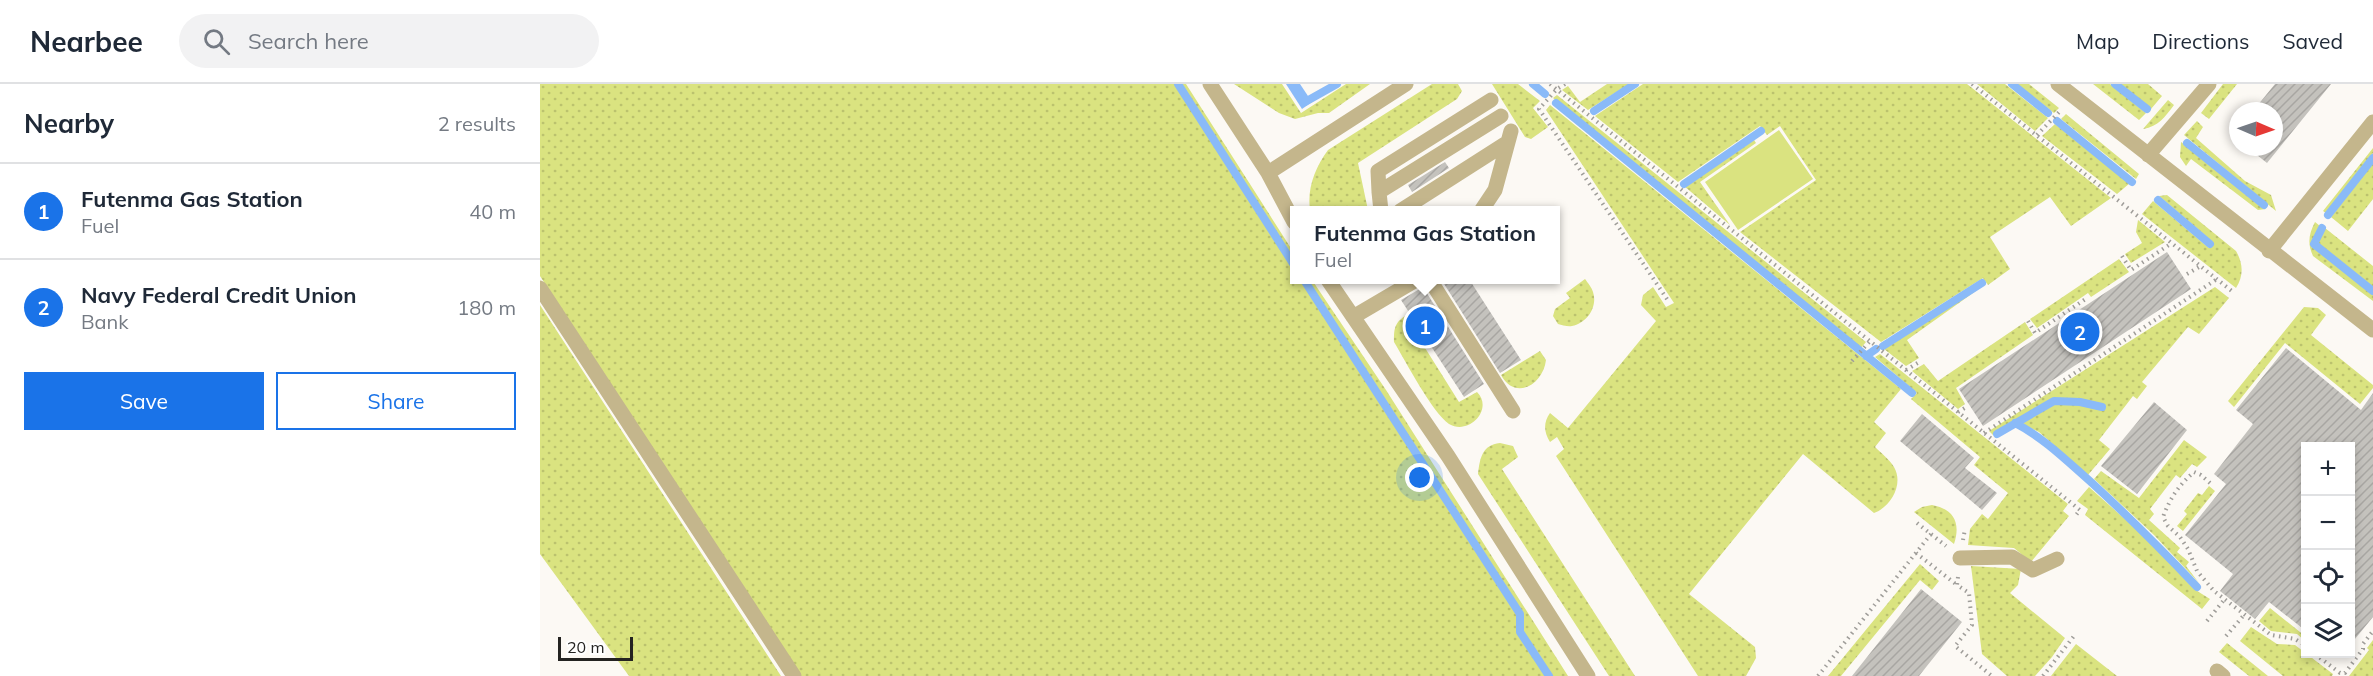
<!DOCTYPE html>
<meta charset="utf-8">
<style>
body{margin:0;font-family:Mulish,sans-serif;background:#f2f2f3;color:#1f2937}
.controls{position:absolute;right:18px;bottom:18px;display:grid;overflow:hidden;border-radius:0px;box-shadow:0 3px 9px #0003}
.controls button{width:54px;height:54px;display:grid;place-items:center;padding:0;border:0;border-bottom:2px solid #e0e1e3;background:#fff;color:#1f2937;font:30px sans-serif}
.compass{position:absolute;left:1689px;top:18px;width:54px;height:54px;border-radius:50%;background:#fff;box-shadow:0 3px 9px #0003;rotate:92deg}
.scale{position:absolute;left:18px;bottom:15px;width:75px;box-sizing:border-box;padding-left:6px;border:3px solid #242321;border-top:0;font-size:16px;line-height:21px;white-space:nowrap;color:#242321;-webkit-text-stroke:4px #fff;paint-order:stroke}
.you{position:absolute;left:880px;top:394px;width:21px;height:21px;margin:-15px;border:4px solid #fff;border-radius:50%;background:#1a73e8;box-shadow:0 0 0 9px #1a73e833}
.badge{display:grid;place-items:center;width:39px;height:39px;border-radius:50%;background:#1a73e8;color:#fff;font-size:20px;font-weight:700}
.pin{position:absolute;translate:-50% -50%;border:3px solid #fff;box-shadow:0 2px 6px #0006}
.popup{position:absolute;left:750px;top:122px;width:270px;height:78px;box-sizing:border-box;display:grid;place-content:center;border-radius:0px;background:#fff;filter:drop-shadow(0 2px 4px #0005);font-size:20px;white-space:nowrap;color:#747a83}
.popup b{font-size:22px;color:#1f2937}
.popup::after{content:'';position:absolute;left:50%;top:100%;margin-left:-12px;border:12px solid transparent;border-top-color:#fff}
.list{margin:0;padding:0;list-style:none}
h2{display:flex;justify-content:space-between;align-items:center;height:78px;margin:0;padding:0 24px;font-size:26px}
h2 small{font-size:20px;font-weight:400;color:#747a83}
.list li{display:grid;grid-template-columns:39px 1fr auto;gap:18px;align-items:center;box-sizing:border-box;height:96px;padding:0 24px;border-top:2px solid #e0e1e3}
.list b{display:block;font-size:22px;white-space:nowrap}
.list p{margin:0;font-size:20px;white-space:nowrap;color:#747a83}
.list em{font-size:20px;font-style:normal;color:#747a83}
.actions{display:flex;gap:12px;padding:18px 24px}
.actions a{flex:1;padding:14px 0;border:2px solid #1a73e8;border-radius:0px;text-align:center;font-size:21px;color:#1a73e8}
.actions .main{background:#1a73e8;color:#fff}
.icon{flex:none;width:33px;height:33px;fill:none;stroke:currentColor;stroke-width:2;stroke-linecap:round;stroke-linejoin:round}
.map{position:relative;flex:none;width:1833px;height:592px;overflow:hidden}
header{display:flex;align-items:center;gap:36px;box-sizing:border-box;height:84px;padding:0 30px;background:#fff;border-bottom:2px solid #e0e1e3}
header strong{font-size:28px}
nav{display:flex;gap:33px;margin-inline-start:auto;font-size:21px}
.search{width:420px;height:54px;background:#f2f2f3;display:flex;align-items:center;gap:15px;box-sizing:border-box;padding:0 21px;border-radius:33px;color:#747a83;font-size:22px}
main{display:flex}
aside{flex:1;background:#fff}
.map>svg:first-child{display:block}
.grass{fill:url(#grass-dots)}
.pitch{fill:#dae380}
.water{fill:#8abaf8}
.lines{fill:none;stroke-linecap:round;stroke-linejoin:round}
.stream{stroke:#8abaf8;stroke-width:8}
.building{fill:url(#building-hatch)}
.path{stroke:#9f9d99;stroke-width:4;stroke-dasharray:1.5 4.5;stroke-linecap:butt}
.lane{stroke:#c4b68c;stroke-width:15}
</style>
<header>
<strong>Nearbee</strong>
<div class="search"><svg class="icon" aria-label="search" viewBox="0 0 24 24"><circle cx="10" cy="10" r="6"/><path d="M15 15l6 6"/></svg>Search here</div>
<nav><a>Map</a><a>Directions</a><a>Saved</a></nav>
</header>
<main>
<aside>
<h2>Nearby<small>2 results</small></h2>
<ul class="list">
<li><span class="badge">1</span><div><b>Futenma Gas Station</b><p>Fuel</p></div><em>40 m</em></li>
<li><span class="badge">2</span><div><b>Navy Federal Credit Union</b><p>Bank</p></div><em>180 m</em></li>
</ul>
<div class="actions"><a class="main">Save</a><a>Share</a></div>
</aside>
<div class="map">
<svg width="1833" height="592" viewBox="0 0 1833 592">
<defs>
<pattern id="grass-dots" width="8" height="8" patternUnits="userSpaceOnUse" patternTransform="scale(1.5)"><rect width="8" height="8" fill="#dae380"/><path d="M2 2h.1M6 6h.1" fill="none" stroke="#bbc26e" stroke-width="1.8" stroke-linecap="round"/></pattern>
<pattern id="building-hatch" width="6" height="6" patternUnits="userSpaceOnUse" patternTransform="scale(1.5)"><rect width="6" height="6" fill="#c4c2bd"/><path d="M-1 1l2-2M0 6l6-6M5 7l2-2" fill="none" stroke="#a8a6a2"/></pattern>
</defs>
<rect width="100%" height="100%" fill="#fcf9f4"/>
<path class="grass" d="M0 0H646L754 169V196H772L846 306 1028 592H260L0 192Z
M694 0H742L761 29 806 0H830L789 29H778L755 35 739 29Z
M892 0H918L922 7 917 15 818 79 828 126H770C767 104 775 84 788 66Z
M952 0H978L1000 17 993 24 1008 43 991 55 985 53Z
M1067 0H1089L1048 26 1022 6 1028 2 1040 18Z
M1103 0H1427L1571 114 1531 142 1510 113 1450 153 1470 185 1448 201 1443 194 1341 258 1200 148 1276 96 1240 42 1227 51 1220 42 1138 98 1055 32Z
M1437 0H1465L1508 34 1495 47Z
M1477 0H1489L1519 24 1514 29Z
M1553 0H1570L1606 29 1599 36Z
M1580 0H1608L1622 12 1611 25Z
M1683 0H1697L1669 35 1661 29Z
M1017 11 1326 258 1320 265 1013 14Z
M1628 16 1634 21C1624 34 1619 42 1603 45Z
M1010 21 1361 305 1334 338 1346 349 1335 363C1341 369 1349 375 1354 383 1364 400 1351 423 1334 429L1263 370 1149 510 1215 563 1216 574 1206 592H1158L1016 372 1024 365 1017 353 1010 358C1004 348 1003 339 1010 329L1028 344 1116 237 1101 221 1103 211 1113 203 1126 223 1134 219 1006 26Z
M1526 30 1599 90 1596 95 1521 35Z
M1657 37 1663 43 1656 54 1705 97 1731 111 1736 127 1644 51Z
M1515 40 1590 99 1577 110 1502 52Z
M1214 56 1216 59 1160 98 1190 141 1144 102Z
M1641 58 1726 125 1718 126 1651 75 1646 82 1640 73Z
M1833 64V69L1786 129 1783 127Z
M1833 79V115L1808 147 1791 133Z
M1627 111 1696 167C1703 179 1704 192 1696 204L1602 130 1613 117 1669 164 1673 162V158L1619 112Z
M1598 136 1625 158 1591 179 1585 170 1602 159 1596 148Z
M1775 138 1780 142 1771 161 1833 211V217L1773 172C1767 159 1769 150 1775 138Z
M1785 144 1833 182V203L1778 159Z
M1579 175 1589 188 1551 213 1548 209 1497 244 1490 235Z
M1045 195C1048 199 1052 204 1053 208 1058 223 1047 239 1032 242 1028 243 1022 241 1018 240L1013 232 1015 225 1030 214 1026 209Z
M1675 203 1689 214 1659 250 1648 243 1602 298 1607 302 1597 315 1593 312 1559 356 1570 365 1548 391 1499 348 1480 339 1514 320 1539 321 1563 326 1566 323 1565 321 1540 315 1514 314 1453 351 1449 347Z
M1440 204 1367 256 1379 274 1366 282 1344 265Z
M0 221 241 592H89L0 470Z
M1764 223 1778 224 1786 231 1771 251 1833 301V304L1820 320 1745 259 1694 323 1688 317Z
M865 232 919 318 937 308C954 325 929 352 909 340 892 328 866 278 854 258 854 246 854 239 865 232Z
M1485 238 1493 251 1416 304 1425 320 1418 325 1372 287 1384 280 1398 297Z
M1000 267 1006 276C1003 301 975 317 961 291Z
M1340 270 1528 420 1523 427 1529 432 1491 478 1474 464 1428 461 1430 445 1442 430 1448 435 1468 409 1434 381 1440 373 1371 315 1377 309 1335 273Z
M1644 356 1667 373 1657 383 1652 380 1640 394 1636 391 1610 425 1614 430 1609 436 1640 464 1637 468 1649 478 1646 482 1659 499 1614 451 1554 395 1561 387 1599 414Z
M960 359 973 362 978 373 962 385 1095 592H1069L938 390C940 374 942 361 960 359Z
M1669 402 1675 407 1643 447 1637 442 1647 430 1644 427 1658 409 1662 411Z
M1549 403 1605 453 1654 505 1670 515 1662 525 1545 431 1548 425 1537 417Z
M1392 421C1414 425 1421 439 1414 460L1374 428 1382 423Z
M1380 480 1399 497 1392 506 1380 496 1301 592H1288Z
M1431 482 1481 485 1478 501 1470 509 1525 554 1512 573 1495 592H1467L1442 570Z
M1730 524 1765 552V557L1757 550 1731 547 1719 537Z
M1711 543 1737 560 1755 561 1793 590 1792 592H1743L1700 557Z
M1833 556V592H1809L1829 566 1827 564Z
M1687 559 1728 592H1709L1679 568Z
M1536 560 1577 592H1511Z"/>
<path class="pitch" d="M1239 46 1273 95 1198 146 1165 98Z"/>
<path class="water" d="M746 0H760L772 18 762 25Z"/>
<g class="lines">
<path class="stream" d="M638 0 754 181
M993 0 1005 10
M1472 0 1508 29
M1575 0 1607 25
M765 18 797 0
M1016 19 1372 309
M1054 27 1095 0
M1517 37 1592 98
M1647 59 1724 121
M1144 100 1221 47
M1618 116 1670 160
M1788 131 1833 74
M1782 144 1774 160 1833 207
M764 196 980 530V548L1009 592
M1343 262 1442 199
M1326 272 1336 265
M1475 339C1504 354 1527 377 1552 399 1588 432 1623 467 1657 503
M1457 350 1514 317 1540 318 1562 323"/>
</g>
<path class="building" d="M1735 0H1791L1727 79 1707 63H1734V27H1713Z
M905 78 909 84 872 108 868 101Z
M1627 168 1651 205 1443 342 1419 305Z
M901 195H929L981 276 960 289Z
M883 203 944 300 924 313 861 216Z
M1746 264 1821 326 1833 309V533L1810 561V363H1766V547L1729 518 1715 535 1680 507 1693 490 1645 451 1686 400 1674 390 1713 340 1696 326Z
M1614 318 1647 346 1597 410 1561 382Z
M1382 330 1434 374 1425 384 1457 409 1442 426 1360 357Z
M1381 505 1422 538 1379 592H1312Z"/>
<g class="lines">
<path class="path" d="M1010 0 1540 426 1536 431
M1025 0 1017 5 999 25 1129 218
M1432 0 1693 208
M1497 51 1521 26
M1582 172 1591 186 1632 159
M1647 190 1661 182
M1488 237 1495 249 1547 214
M1312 277 1330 257
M1366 286 1381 277
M1418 328 1428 322
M1444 349 1677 195
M1670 399 1661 391 1654 388C1639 401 1630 414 1623 433L1628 442 1640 453 1648 465 1657 487 1674 507 1731 551 1755 555 1766 562
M1377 439 1406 462
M1423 456 1425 445
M1376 469 1417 501
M1418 493 1417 501 1429 509 1432 541 1415 562 1452 592
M1667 537 1684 516
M1686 552 1704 531
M1775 570 1800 589H1805L1823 565V560L1833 547
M1278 592 1391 450
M1503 592 1534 552"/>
<path class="lane" d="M670 0 728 89 754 138
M1518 0 1833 246
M1608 71 1669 0
M728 89 866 0
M839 108 838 87 951 16
M841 127 839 108 961 32
M860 127 968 58
M941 127 955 106 971 47
M1729 167 1833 38
M788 196 908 372 1048 592
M890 196 973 327
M0 204 254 592
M813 233 876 196
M1420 474 1472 473 1493 486 1517 475
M1677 587 1683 592"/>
</g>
</svg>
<div class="controls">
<button>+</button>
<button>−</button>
<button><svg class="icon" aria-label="locate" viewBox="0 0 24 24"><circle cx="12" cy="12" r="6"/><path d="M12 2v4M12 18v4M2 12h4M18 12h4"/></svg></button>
<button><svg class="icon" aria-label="layers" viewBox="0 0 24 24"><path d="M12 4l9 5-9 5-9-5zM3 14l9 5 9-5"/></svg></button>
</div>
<svg class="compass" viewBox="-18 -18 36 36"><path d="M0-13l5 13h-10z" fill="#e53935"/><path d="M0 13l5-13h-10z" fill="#747a83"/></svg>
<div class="scale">20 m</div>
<div class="you"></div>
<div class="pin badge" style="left:885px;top:242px">1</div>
<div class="popup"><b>Futenma Gas Station</b>Fuel</div>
<div class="pin badge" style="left:1540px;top:248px">2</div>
</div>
</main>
